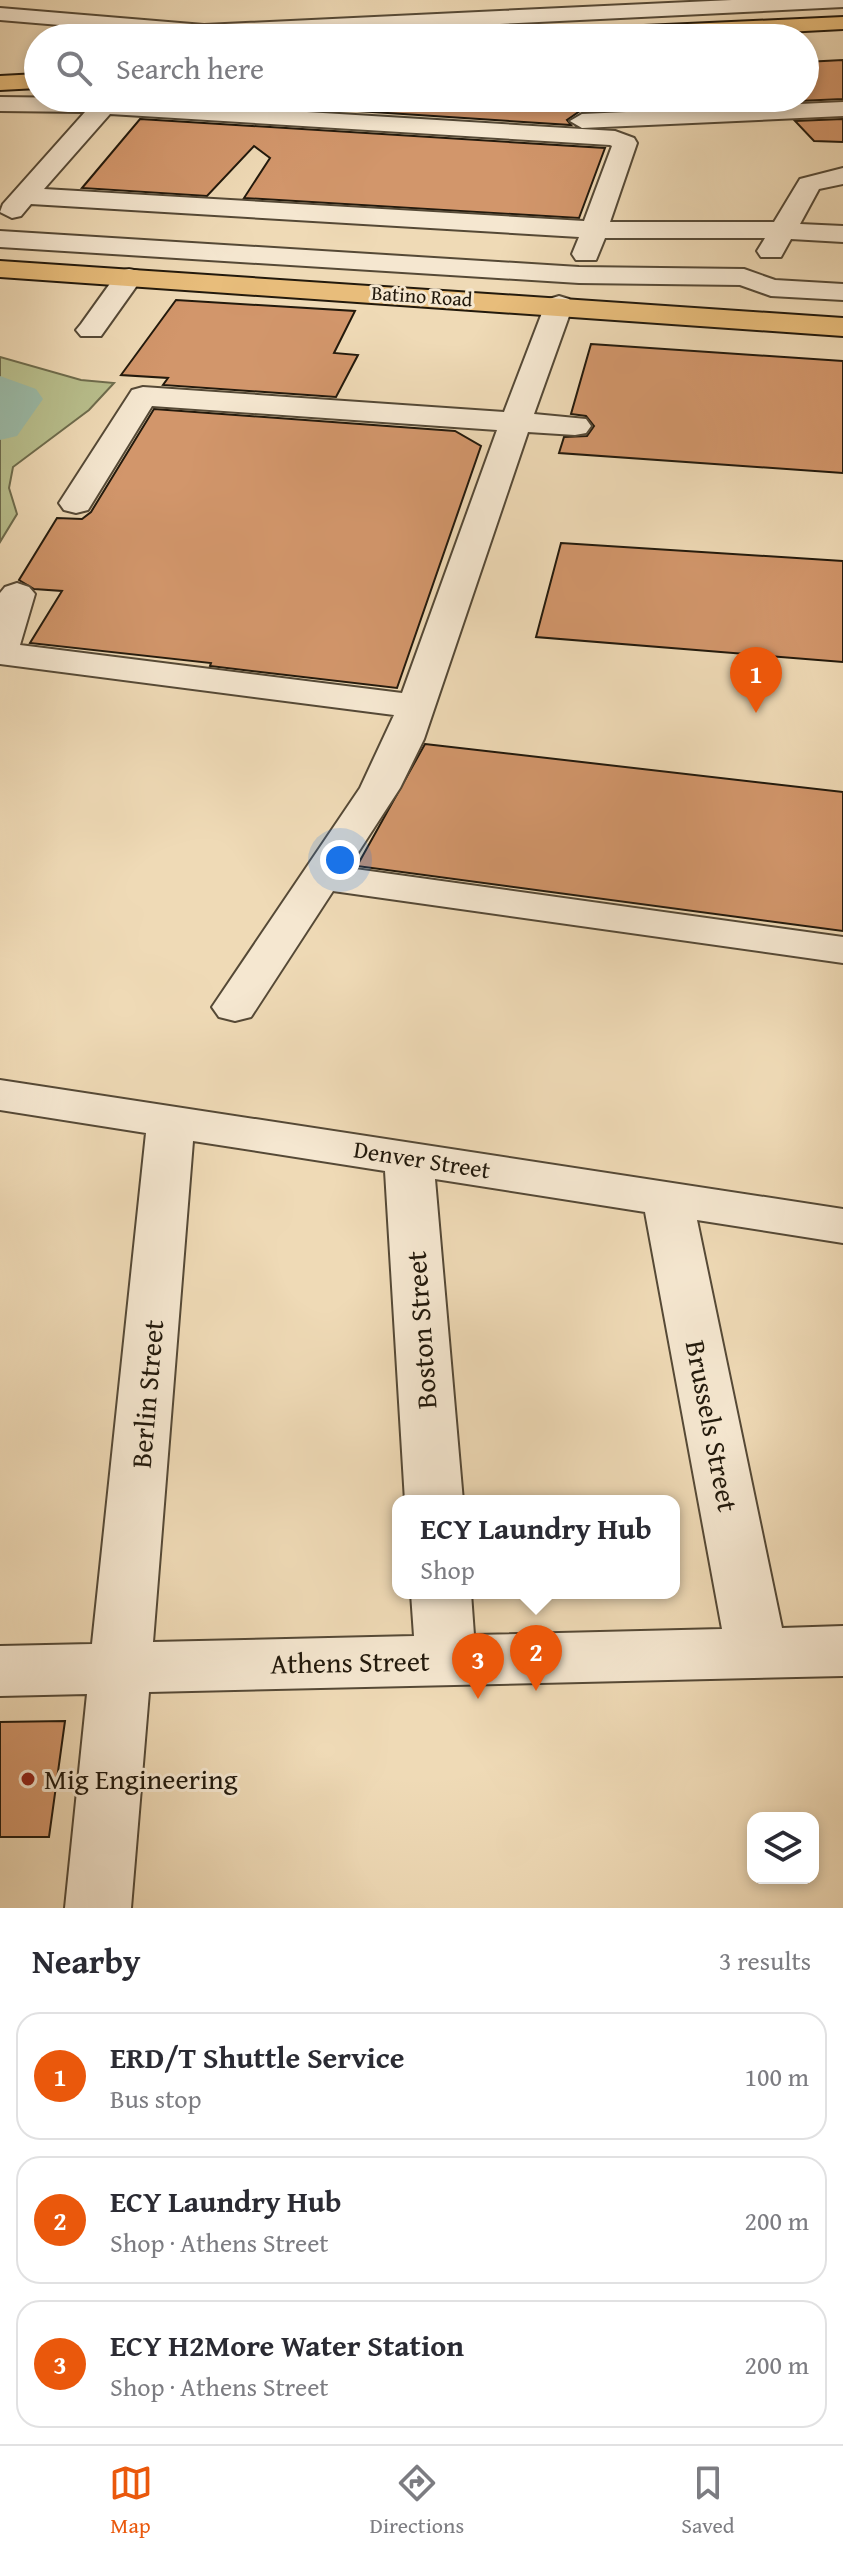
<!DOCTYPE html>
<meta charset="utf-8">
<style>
body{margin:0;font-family:"Gentium Book Plus",serif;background:#f7f7f7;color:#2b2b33}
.controls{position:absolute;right:24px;bottom:24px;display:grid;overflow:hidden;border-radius:16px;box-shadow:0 4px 12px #0003}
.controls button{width:72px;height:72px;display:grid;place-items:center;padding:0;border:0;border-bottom:2px solid #e1e1e2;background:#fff;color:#2b2b33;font:40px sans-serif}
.you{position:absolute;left:340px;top:860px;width:28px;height:28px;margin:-20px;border:6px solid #fff;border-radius:50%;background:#1a73e8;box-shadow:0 0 0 12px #1a73e833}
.badge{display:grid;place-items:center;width:52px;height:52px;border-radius:50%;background:#ea580c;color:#fff;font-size:26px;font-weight:700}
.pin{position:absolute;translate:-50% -66px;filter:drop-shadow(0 2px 4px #0008)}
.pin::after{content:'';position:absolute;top:42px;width:28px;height:24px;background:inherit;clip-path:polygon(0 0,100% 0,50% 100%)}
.popup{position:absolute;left:392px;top:1495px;width:288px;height:104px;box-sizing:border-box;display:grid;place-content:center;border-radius:16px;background:#fff;filter:drop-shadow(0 2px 6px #0005);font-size:26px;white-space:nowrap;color:#7c7c81}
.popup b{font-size:30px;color:#2b2b33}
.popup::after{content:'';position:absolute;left:50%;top:100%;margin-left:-16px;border:16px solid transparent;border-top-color:#fff}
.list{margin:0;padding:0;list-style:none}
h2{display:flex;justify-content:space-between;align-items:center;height:104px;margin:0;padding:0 32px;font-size:34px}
h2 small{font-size:26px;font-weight:400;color:#7c7c81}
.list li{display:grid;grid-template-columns:52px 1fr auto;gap:24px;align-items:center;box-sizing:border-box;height:128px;margin:0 16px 16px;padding:0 16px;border:2px solid #e1e1e2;border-radius:24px}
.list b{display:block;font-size:30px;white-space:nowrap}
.list p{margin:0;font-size:26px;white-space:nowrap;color:#7c7c81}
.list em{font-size:26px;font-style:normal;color:#7c7c81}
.icon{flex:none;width:44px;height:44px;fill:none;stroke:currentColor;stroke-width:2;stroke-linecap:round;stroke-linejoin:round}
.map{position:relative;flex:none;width:843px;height:1908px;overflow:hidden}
.search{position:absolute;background:#fff;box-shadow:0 4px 12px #0003;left:24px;right:24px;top:24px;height:88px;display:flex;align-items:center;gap:20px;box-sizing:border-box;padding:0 28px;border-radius:44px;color:#7c7c81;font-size:30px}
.sheet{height:536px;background:#fff}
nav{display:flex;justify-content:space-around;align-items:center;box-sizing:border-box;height:112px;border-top:2px solid #e1e1e2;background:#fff;font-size:22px;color:#7c7c81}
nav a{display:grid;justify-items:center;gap:4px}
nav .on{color:#ea580c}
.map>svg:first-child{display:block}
.green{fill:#b9c08e;stroke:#6e6c4d;stroke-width:2}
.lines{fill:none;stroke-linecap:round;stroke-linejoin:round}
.river{fill:#9bbba8;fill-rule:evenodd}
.building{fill:#d2966b;stroke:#22190c;stroke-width:2}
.minor-casing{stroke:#554936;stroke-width:4}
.major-casing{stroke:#22190c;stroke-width:4}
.highway-casing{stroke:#22190c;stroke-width:4}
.minor{fill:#f5e7d0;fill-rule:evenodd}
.major{fill:#e8bd7b;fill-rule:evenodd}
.highway{fill:#e8bd7b;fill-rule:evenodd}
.poi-dot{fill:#8f2418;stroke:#f5e7d0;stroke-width:3}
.labels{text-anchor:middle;stroke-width:6;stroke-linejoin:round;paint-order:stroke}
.far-street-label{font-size:20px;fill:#22190c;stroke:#f5e7d0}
.street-label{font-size:24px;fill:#22190c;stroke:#f5e7d0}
.near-street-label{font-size:28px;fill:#22190c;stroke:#f5e7d0}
.near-poi-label{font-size:28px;fill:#22190c;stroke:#f5e7d0;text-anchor:start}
</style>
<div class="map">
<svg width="843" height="1908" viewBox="0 0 843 1908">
<rect width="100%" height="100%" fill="#efdab6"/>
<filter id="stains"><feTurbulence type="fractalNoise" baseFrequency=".0025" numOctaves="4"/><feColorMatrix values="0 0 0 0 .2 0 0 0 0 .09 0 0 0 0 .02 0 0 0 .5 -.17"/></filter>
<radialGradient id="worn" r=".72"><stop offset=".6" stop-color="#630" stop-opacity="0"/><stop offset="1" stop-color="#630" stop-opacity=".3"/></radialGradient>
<path class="green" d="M0 357 81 380 114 383 89 410 13 467 9 488 17 514 0 542Z"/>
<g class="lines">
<path class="river" d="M0 376 36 389 43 399 17 436 0 440Z"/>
</g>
<path class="building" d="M843 60V99L776 102 772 98H805V62Z
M158 98H624L620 109 580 111 567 120 571 125Z
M140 119 605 148 579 218 244 198 270 158 254 146 207 196 82 188Z
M843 119V142L814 141 795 121Z
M176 300 355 311 334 353 358 355 336 397 163 385 168 378 121 375Z
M591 344 843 361V473L559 453 564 437 587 436 594 426 586 416 571 414Z
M154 409 455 431 481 446 397 688 210 666 211 663 30 643 62 591 34 589 19 580 57 518 82 519 91 512Z
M561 543 843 561V662L536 637Z
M425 744 843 792V931L357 866Z
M65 1721 49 1837H0V1722Z"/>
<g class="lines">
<defs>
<path id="minor" d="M732 0H843V7L215 38 0 20V8L204 25Z
M0 97 81 98 615 131 634 138 637 143 610 222H774L800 179 843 168V184L819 189 800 224 843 226V242L791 239 781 257H761L757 251 765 238H605L596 260H576L572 254 579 237 31 204 21 216 12 218 0 212 3 204 85 112 0 111ZM110 114 610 145 612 146 584 221 44 189Z
M843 102V116L582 128 570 121 582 114Z
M0 231 579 267 744 269 775 280 843 284V300L771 296 740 285 579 283 0 247Z
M129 269 139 271 143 277 101 336H81L76 330 81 324 119 271Z
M559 296 569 299 573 305 534 414 586 419 591 426 586 433 575 435 528 432 424 739 400 788 348 868 843 937V963L333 891 251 1017 235 1021 219 1017 212 1007 360 788 394 715 0 664V593L5 587 17 583 29 587 35 594 20 645 402 693 497 430 152 406 88 510 76 513 64 510 59 503 132 390 143 387 504 412 545 305 549 299Z
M0 1080 843 1209V1243L697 1220 782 1628 843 1626V1676L149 1692 131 1908H65L87 1694 0 1696V1646L92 1644 146 1133 0 1110ZM193 1141 385 1171 405 1501H463L435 1179 645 1212 722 1629 474 1635 471 1593H411L414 1636 153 1642Z"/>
<path id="major" d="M0 261 843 318V336L0 277Z"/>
<path id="highway" d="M843 17V29L669 38H523L534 31Z
M38 74V88L0 90V76Z"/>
</defs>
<use href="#minor" class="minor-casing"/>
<use href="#major" class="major-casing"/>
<use href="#highway" class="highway-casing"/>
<use href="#minor" class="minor"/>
<use href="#major" class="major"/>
<use href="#highway" class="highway"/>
</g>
<circle class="poi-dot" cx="28" cy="1779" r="8"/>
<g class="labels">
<g class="far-street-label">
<text transform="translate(422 296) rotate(4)" y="7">Batino Road</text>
</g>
<g class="street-label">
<text transform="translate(422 1160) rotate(9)" y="8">Denver Street</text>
</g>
<g class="near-street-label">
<text transform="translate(421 1330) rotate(-94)" y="10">Boston Street</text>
<text transform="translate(147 1394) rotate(-85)" y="10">Berlin Street</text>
<text transform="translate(712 1426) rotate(79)" y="10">Brussels Street</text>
<text transform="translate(350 1662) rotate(-1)" y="10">Athens Street</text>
</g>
<g class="near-poi-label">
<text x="44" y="1789">Mig Engineering</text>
</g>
</g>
<rect width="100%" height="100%" filter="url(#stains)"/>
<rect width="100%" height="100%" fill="url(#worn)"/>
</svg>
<div class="controls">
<button><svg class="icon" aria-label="layers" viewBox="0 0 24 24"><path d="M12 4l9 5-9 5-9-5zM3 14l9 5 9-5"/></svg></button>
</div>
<div class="you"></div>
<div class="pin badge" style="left:756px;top:713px">1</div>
<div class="pin badge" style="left:536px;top:1691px">2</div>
<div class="popup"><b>ECY Laundry Hub</b>Shop</div>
<div class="pin badge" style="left:478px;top:1699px">3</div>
<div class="search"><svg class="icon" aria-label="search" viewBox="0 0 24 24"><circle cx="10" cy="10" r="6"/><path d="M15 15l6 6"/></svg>Search here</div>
</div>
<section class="sheet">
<h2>Nearby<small>3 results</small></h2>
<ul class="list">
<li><span class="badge">1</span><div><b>ERD/T Shuttle Service</b><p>Bus stop</p></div><em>100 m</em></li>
<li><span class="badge">2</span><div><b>ECY Laundry Hub</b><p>Shop · Athens Street</p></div><em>200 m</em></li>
<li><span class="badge">3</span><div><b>ECY H2More Water Station</b><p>Shop · Athens Street</p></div><em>200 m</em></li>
</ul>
</section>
<nav>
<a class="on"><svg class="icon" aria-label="map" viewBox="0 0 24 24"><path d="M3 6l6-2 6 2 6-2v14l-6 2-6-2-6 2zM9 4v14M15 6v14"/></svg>Map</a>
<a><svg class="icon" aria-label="directions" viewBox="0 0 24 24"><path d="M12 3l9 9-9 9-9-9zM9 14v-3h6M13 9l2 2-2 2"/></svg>Directions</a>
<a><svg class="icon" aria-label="saved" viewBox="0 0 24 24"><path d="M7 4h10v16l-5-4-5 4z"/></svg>Saved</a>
</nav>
